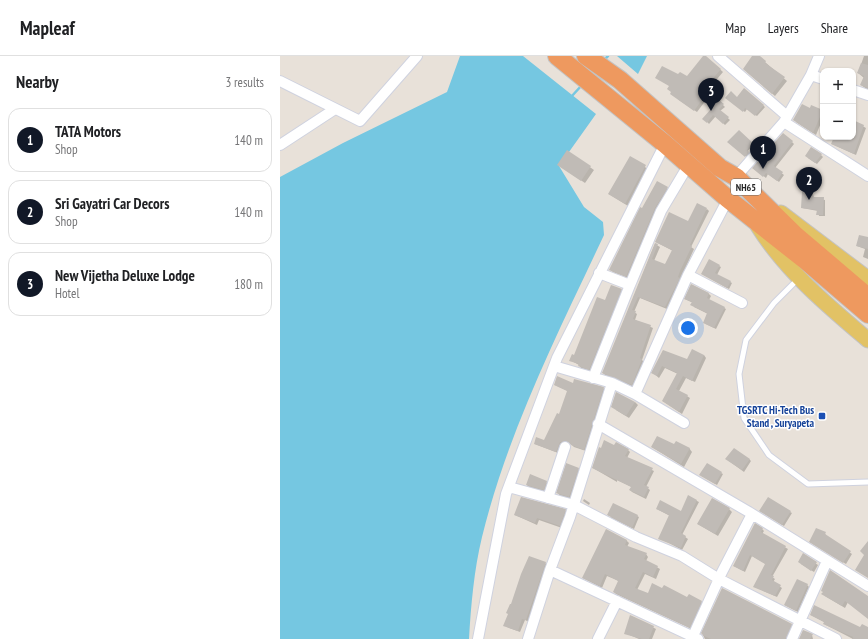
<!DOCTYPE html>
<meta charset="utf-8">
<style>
body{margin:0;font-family:"PT Sans Narrow",sans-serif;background:#f2f2f2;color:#202124}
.controls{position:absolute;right:12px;top:12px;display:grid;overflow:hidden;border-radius:8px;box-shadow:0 1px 3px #0004}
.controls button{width:36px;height:36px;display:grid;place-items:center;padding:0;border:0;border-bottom:1px solid #e0e0e0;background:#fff;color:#202124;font:20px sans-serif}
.you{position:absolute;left:408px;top:272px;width:14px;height:14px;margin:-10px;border:3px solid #fff;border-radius:50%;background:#1a73e8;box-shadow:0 0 0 6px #1a73e833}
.badge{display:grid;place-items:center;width:26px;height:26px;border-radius:50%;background:#111827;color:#fff;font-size:13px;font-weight:700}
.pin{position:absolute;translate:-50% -33px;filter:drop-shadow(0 1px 2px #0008)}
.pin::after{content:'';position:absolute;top:21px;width:14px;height:12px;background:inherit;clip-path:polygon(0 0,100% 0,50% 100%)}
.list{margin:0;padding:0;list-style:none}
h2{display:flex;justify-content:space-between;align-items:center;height:52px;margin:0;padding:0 16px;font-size:17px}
h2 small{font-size:13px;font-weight:400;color:#757577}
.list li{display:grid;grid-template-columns:26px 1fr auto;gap:12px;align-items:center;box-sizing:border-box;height:64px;margin:0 8px 8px;padding:0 8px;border:1px solid #e0e0e0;border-radius:12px}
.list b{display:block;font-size:15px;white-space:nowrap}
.list p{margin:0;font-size:13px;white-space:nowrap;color:#757577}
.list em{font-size:13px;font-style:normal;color:#757577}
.map{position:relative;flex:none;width:588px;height:583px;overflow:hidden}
header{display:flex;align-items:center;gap:24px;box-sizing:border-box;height:56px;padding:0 20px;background:#fff;border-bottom:1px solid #e0e0e0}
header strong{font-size:19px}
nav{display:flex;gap:22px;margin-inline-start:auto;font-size:14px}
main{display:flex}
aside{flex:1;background:#fff}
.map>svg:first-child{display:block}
.water{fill:#75c7e1}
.shadow{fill:#0003}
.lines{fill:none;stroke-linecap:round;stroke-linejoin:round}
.stream{stroke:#75c7e1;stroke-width:2.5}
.building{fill:#c0bbb6}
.lane-casing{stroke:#cfd2df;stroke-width:7}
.street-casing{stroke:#cfd2df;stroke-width:12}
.primary-casing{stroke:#c3c3c3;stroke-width:17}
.highway-casing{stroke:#c3c3c3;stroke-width:20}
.lane{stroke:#fff;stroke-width:5}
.street{stroke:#fff;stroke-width:10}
.primary{stroke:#e2c265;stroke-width:15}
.highway{stroke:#ee995f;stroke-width:18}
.transit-dot{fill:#1a4fb4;stroke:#fff;stroke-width:1.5}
.labels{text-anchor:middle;stroke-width:3;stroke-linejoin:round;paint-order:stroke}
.shield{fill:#fff;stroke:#686868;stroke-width:1}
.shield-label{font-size:10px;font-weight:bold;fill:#272727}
.transit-label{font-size:11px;font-weight:bold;fill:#164399;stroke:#fff;text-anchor:end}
</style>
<header>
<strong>Mapleaf</strong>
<nav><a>Map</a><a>Layers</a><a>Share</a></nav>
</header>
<main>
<aside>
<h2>Nearby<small>3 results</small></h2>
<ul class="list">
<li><span class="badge">1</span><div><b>TATA Motors</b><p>Shop</p></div><em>140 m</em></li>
<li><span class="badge">2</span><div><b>Sri Gayatri Car Decors</b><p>Shop</p></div><em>140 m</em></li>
<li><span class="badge">3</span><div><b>New Vijetha Deluxe Lodge</b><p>Hotel</p></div><em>180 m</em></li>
</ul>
</aside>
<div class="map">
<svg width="588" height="583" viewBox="0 0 588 583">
<rect width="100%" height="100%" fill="#e8e1d9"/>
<path class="water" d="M180 0H243L316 58 279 110 304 151 323 166 324 179C278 277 228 375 202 481 194 514 191 549 189 583H0V121L63 87 167 36Z
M337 0H367L358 18Z"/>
<path class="shadow" d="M425 0 443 16 422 41 426 44 417 56 399 44 390 30 377 22 407 21Z
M474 0H478L507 25 495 40 467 16Z
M584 0H588V34L581 29 584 22 578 17Z
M464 33 485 51 477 60 467 53 465 56 448 43 457 42Z
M439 45 445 51 440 55 450 64 445 69 436 60 429 68 424 62Z
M531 51 543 56V62L536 79 516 66Z
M573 65 586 72 576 99 552 88 555 81H573Z
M459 75 473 89 467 96 470 98 467 101 448 86Z
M512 86 514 88 495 112 504 119 499 126 488 118 486 122 476 114Z
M287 95 314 114 305 127 278 109Z
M541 99 543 101 537 108 528 102Z
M350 102 368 113 348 150 329 138Z
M387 132 389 134 349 222 333 216 331 214Z
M533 138 534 142 545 144V160H539L538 155 522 152Z
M427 153 429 155 411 191 414 193 387 253 360 242 354 256 357 258 355 264 373 272 362 304 364 306 354 331 325 319 323 317 375 188 380 191 374 205 385 209 393 195 376 186 409 166Z
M588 182V203L583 201 585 193 577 190Z
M439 210 441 211 437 219 452 227 449 233 424 219Z
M412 229 429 238 431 240 429 244 446 253 436 273 426 268 428 258 414 251 413 247 405 243Z
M341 234 343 235 311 315 301 312 299 309 290 304 295 300 326 245Z
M383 295 407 304 424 299 426 302 415 326 406 322 399 335 410 342 402 358 383 345 398 318 385 312 379 322 373 317Z
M275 329 323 332 325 334 306 395 294 391 289 386 282 388 278 397 255 388 265 386 280 360 288 335Z
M355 346 358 349 349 362 336 354Z
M395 390 409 392 412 396 404 411 372 391Z
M348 394 350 396 347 402 374 415 366 431 370 434 366 443 352 436 350 434 352 431 337 424V426L313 412Z
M469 403 471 405 464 416 449 405Z
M298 413 301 415 292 443 280 440 278 437Z
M441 417 443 418 437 429 422 420Z
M266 426 269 429 267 436 250 432 247 429Z
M409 441 419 446 402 479 408 483 402 494 380 482 390 460 377 453 401 456Z
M304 443 310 447 309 449 303 445Z
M449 453 452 456 438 480 418 468Z
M285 454 288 457 282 472 259 464 257 469 235 459Z
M482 456H510L512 457 504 470Z
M357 460 359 461 354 473 330 461Z
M482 473 484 475 482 478 508 493 492 521 495 523 493 526 502 532 497 541 475 531 486 508 472 500 465 516 454 510Z
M545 477 546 480 572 498 566 508 532 487Z
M346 484 349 487 347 491 366 498 368 501 366 505 380 513 376 523 365 518 357 534 368 538 408 543 421 546 424 548 412 573 336 538 334 536 339 525 327 520 322 532 303 522Z
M523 499 538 509 534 516 521 508Z
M265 507 268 510 249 566 245 564 240 576 227 571 225 569Z
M527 529 529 531 518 556 505 549Z
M545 540 588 541V562L568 546 565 552Z
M531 559 580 573H588V583H573L546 569 544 566Z
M351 560 376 573 372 583H359L345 577Z
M511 568 513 571 508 583H425L422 577Z
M532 579 533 583H520Z"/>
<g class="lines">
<path class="stream" d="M324 4 328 0
M291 41 302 29"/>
</g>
<path class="building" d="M423 0H426L441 13 420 38 424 41 414 55 390 38 391 36 387 33 389 30 375 22 382 10 398 18 400 16 407 20Z
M472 0H480L486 5 485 7 505 21 492 38 463 13Z
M581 7 588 9V32L580 29 584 20 577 17Z
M464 32 484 49 475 60 465 52 463 56 445 42 451 35 457 41Z
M439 44 444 48 439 53 449 61 443 68 433 59 427 67 422 63Z
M522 48 530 52 531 49 543 54 533 77 513 64Z
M573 64 584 69 574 98 551 88 554 81H573Z
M459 74 473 87 467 94 469 96 465 101 447 86Z
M503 77 513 85 494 110 503 116 497 125 486 117 483 121 472 112Z
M531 91 542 98 535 107 525 100Z
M287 94 311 110 301 125 277 109Z
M350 100 366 109 345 148 328 138Z
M377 125 388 131 375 152 346 221 329 214 360 151 362 152Z
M522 136 533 137V141H544L543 159H536L537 154 521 152Z
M417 147 427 152 410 189 412 190 400 215 398 221 400 222 385 251 358 241 352 254 356 255 353 263 371 269 360 302 362 303 352 329 322 317 375 187 378 188 372 203 385 208 392 194 375 186 389 156 408 165Z
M579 179 588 181V193L576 190Z
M429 203 440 209 435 217 451 225 447 232 421 218Z
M411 228 429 237 427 242 445 251 434 272 423 267 427 257 410 249 412 246 404 243Z
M331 229 342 233 309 314 298 310 299 308 289 305 292 298 294 299 317 241 325 244Z
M412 293 424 299 412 325 403 320 396 333 408 339 399 356 382 345 397 317 382 310 377 320 371 317 383 294 407 303Z
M277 320 293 327 294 323 324 331 304 394 291 389 287 385 280 386 276 396 254 388 256 381 264 384 277 357 279 358 287 335 274 329Z
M336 336 355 346 346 360 331 351Z
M377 380 394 388 396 385 410 392 401 408 371 391Z
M324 384 334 389 336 386 349 393 345 400 373 412 364 429 369 431 364 441 349 434 351 431 312 412 319 391 321 392Z
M454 392 470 403 462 414 445 403Z
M286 407 299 412 289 441 276 437Z
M427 407 442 416 435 428 419 419Z
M250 418 267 425 264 434 246 429Z
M408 439 417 444 401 477 406 480 401 492 378 483 389 459 376 453 380 444 401 455Z
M241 441 286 453 280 470 257 462 255 467 234 459Z
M488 441 511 455 502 469 479 455Z
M432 442 450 452 435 478 417 468Z
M333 447 358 459 352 472 327 459Z
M475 467 483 472 481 476 506 490 491 519 494 520 492 524 501 529 495 540 473 531 485 508 470 499 463 515 453 510Z
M536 472 546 476 545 478 571 495 563 507 529 486Z
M326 473 347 484 345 489 367 497 364 503 378 510 373 521 363 516 355 532 368 537 372 527 382 532 384 529 407 541 409 538 422 545 410 572 333 536 338 525 325 518 320 530 302 522Z
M588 485V522L575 514 584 499 580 495Z
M523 497 537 506 531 515 518 506Z
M249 500 266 506 246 564 242 563 238 575 223 570 228 558 226 557 230 548H231L241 518Z
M550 514 588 540V563L565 545 562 550 541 538 543 536 541 535Z
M517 523 528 528 516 555 504 549Z
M442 532 512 568 506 583H431L424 580 421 577Z
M534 549 580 571 582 568 588 571V583H572L573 581 543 568 544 566 530 559Z
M350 559 374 570 369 583H362L344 578Z
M523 574 533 578 530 583H519Z"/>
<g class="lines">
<defs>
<path id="lane" d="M518 223 494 247 466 284 459 318 464 362 489 399 528 428 588 426"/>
<path id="street" d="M438 0 507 60
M539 0 531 19 504 66 588 120
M531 19 543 23
M0 25 80 65 137 0
M573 34 588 39
M0 89 55 53
M456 121 504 66
M319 217 350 229 381 155 409 108
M408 219 462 247
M274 310 332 327 355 338 404 367
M313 322 350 229
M355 338 408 219 448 143
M318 368 469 456 588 530
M229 431 294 449 356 481 402 500 439 523 556 583
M268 442 285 391
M270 514 418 583
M413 580 442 516 472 458
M198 583 226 438 277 302 385 88
M248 583 270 514 290 461 332 327
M318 583 337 545
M512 583 547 505"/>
<path id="primary" d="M501 157 588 223
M478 170C506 215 548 250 588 284"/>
<path id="highway" d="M277 0 385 88 448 143 525 204 588 258
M306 0 340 24 440 112 456 121 514 178 588 241"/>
</defs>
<use href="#lane" class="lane-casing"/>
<use href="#street" class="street-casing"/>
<use href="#primary" class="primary-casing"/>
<use href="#highway" class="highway-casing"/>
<use href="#lane" class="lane"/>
<use href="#street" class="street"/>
<use href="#primary" class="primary"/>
<use href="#highway" class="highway"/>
</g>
<rect class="transit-dot" x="538" y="356" width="8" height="8" rx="2"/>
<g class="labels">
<rect class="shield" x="451" y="123" width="30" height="16" rx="3"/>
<g class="shield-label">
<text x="466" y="135">NH65</text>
</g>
<g class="transit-label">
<text x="534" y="358">TGSRTC Hi-Tech Bus<tspan x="534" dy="13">Stand , Suryapeta</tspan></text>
</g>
</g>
</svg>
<div class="controls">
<button>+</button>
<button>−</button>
</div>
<div class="you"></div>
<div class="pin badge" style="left:483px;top:113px">1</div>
<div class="pin badge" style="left:529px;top:144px">2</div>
<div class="pin badge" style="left:431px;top:55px">3</div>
</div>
</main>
